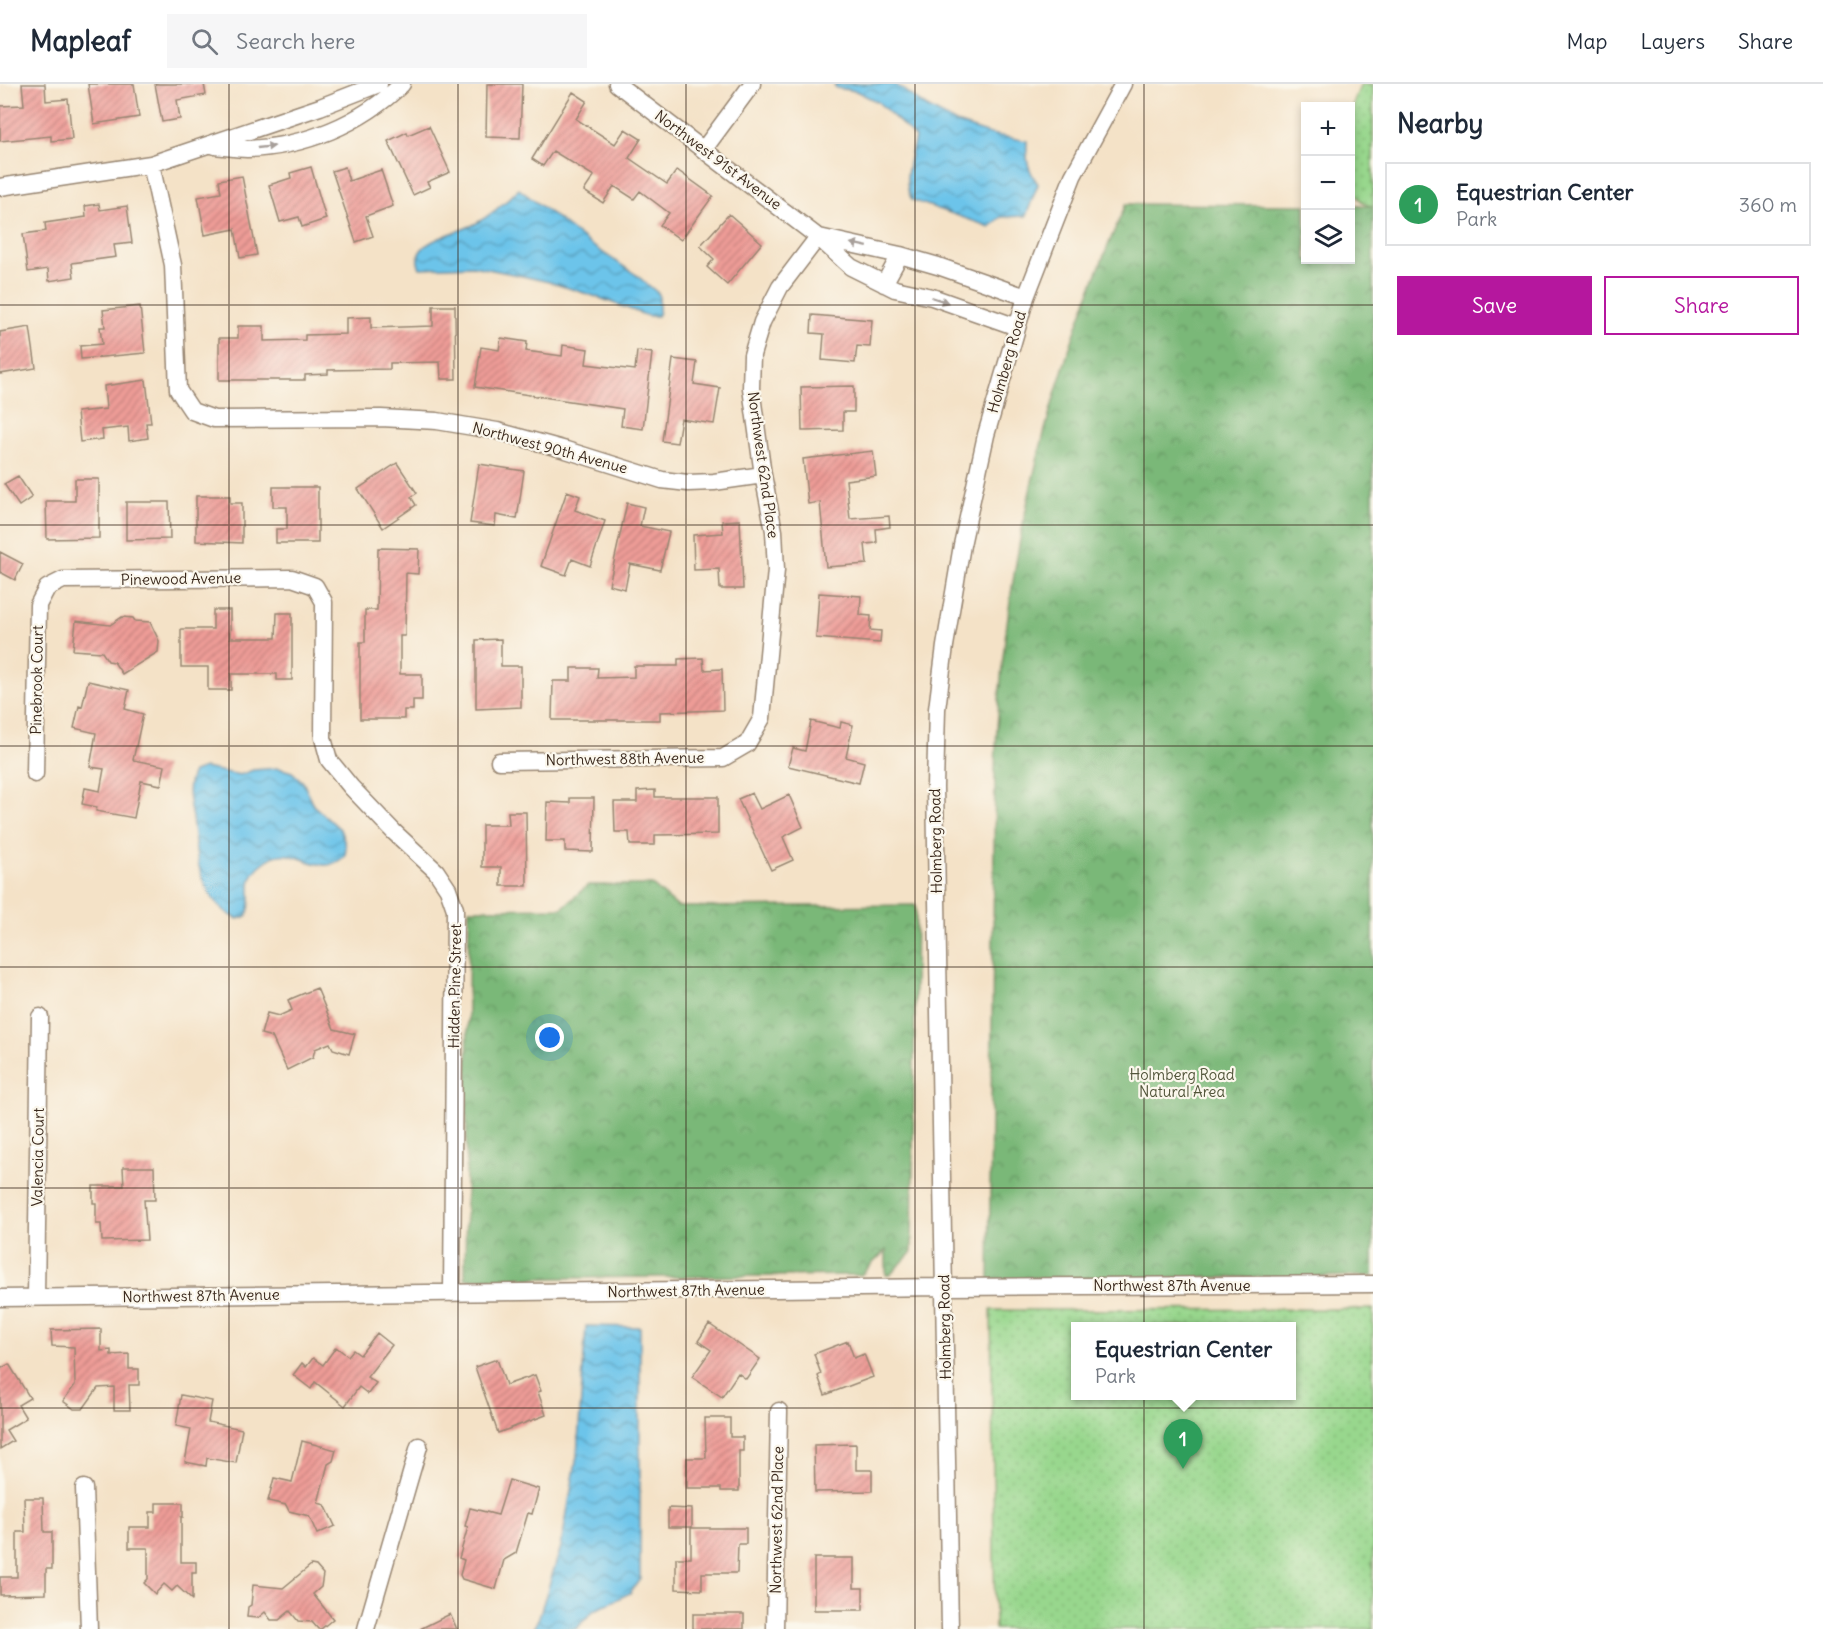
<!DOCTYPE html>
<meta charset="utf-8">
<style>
body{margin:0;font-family:Delius,sans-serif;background:#f6f6f7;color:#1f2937}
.controls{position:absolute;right:18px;top:18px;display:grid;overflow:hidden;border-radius:0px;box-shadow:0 3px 9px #0003}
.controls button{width:54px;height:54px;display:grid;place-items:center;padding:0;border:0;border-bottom:2px solid #e0e1e3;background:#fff;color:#1f2937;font:30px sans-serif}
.you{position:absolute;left:550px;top:954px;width:21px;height:21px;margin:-15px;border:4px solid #fff;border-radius:50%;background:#1a73e8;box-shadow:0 0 0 9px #1a73e833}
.badge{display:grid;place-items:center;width:39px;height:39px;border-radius:50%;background:#b5179e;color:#fff;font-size:20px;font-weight:700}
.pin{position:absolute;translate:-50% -50px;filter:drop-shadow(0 2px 3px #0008)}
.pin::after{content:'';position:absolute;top:32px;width:21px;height:18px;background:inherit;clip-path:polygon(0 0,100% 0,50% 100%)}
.popup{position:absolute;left:1071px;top:1238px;width:225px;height:78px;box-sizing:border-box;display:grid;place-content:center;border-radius:0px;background:#fff;filter:drop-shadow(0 2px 4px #0005);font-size:20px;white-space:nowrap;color:#747a83}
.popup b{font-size:22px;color:#1f2937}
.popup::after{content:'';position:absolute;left:50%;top:100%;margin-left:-12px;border:12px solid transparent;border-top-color:#fff}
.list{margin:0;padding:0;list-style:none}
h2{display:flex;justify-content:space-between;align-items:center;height:78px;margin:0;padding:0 24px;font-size:26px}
h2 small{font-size:20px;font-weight:400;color:#747a83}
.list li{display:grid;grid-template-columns:39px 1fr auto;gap:18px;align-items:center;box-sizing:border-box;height:84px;margin:0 12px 12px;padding:0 12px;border:2px solid #e0e1e3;border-radius:0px}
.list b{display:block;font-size:22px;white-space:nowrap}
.list p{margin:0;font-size:20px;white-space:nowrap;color:#747a83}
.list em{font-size:20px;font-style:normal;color:#747a83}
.actions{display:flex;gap:12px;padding:18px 24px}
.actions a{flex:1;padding:14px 0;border:2px solid #b5179e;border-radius:0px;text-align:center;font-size:21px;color:#b5179e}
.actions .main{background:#b5179e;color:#fff}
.icon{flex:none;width:33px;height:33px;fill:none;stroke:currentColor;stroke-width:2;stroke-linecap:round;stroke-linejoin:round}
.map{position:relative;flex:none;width:1373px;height:1545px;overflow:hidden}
header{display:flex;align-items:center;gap:36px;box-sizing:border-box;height:84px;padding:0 30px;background:#fff;border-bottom:2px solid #e0e1e3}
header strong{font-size:28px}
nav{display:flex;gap:33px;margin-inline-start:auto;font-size:21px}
.search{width:420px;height:54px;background:#f6f6f7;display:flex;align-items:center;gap:15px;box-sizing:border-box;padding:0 21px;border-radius:0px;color:#747a83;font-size:22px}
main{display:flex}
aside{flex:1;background:#fff}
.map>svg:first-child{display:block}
.forest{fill:url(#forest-crowns);stroke:#5a714b;stroke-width:1.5}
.park{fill:url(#park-dots);stroke:#6a8056;stroke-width:1.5;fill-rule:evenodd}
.water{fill:url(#water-waves);stroke:#547784;stroke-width:1.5}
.building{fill:url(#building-hatch)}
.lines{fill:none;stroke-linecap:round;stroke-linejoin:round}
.minor-casing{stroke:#988672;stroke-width:19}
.minor{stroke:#fff;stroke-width:16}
.oneway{fill:#a79f9a}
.grid{fill:none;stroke:#3b2a1e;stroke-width:1.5;stroke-opacity:0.55}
.labels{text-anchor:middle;stroke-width:4.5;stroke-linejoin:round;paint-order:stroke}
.street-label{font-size:15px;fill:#3b2a1e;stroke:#fbf7ec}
.park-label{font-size:15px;fill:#52553a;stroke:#fbf7ec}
</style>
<header>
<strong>Mapleaf</strong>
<div class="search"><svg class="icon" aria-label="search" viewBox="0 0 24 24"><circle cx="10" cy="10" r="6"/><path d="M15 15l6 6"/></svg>Search here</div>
<nav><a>Map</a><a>Layers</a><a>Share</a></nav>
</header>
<main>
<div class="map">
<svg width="1373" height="1545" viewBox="0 0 1373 1545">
<defs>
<pattern id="forest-crowns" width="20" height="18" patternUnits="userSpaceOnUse" patternTransform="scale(1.5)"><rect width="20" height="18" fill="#7ab878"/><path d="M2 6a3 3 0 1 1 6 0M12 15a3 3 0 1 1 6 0" fill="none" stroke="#659662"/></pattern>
<pattern id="park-dots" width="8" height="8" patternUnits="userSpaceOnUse" patternTransform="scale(1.5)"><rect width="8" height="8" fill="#98d78d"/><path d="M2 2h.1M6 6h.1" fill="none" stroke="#84b979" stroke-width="1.8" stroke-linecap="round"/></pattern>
<pattern id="water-waves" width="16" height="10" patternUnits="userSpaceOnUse" patternTransform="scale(1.5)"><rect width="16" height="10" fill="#6cc4ea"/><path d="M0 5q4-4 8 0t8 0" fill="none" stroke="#5a9fbd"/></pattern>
<pattern id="building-hatch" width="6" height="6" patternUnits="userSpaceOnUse" patternTransform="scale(1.5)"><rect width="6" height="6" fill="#ee9c97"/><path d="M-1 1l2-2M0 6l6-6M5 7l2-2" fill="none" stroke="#c27f7b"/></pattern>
</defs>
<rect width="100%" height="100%" fill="#fbf7ec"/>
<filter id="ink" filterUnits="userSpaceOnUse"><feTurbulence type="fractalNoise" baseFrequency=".0167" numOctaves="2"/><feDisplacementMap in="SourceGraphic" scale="12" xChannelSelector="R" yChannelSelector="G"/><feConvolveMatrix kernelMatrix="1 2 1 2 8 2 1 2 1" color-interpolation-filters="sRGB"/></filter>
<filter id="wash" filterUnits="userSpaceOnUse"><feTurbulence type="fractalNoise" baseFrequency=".008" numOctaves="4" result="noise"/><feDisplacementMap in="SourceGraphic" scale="24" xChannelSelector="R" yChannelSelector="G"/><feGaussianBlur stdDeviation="1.35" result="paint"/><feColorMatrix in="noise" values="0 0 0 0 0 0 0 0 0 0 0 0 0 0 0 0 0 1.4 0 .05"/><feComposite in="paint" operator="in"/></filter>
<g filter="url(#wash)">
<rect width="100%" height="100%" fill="#f4e2c7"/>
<path class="forest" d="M1126 120 1305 121 1306 176H1350L1351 122H1373V1192L989 1196 995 683C1003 483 1044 302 1126 120Z
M588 801H652L678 823 916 821 912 1168 890 1191H886V1166L861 1191 465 1195 469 825 562 824Z"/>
<path class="park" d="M1361 0H1373V122C1363 122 1357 112 1351 105V42L1354 17Z
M1373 1225V1545H995L991 1226ZM1291 1242V1312H1075V1242Z"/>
<path class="water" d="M834 0H895L927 23 956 39 990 50 1027 57C1026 76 1027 84 1038 100L1026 132 1001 133 990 143 912 116C901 96 911 75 915 53L878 18 856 7 836 4Z
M519 105 590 160 635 190 659 210V228L657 232H648L597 213 549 198 518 191 473 182 420 184C406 157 460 149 475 140 491 131 506 118 519 105Z
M204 684 240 691 253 686 279 684 292 688 303 698 313 721 340 745 346 762 345 772C339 777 332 782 324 781 300 779 286 759 262 780 257 784 253 789 251 795 248 806 253 818 247 832L238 835C197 815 197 773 192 734 189 717 185 704 193 688Z
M586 1242 640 1243V1495L630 1509 593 1527 576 1545H533L539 1533 561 1463 577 1372Z"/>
<g id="blocks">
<path class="building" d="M22 0H45L46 17 68 15 72 55 51 57V52L0 57V22L24 21Z
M88 0H134L139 33 94 40Z
M155 0H204L206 11 177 16 180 35 162 38Z
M487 0H522L520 54 486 53Z
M573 8 587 17 576 35 615 60 625 45 641 55 629 74 667 100 677 86 713 112 681 156 660 141 669 129 640 107 634 115 614 102 603 119 584 107 594 92 553 67 543 82 532 75Z
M429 42 450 88 427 98 430 103 413 111 388 57 407 48 408 51Z
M311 83 326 135 302 143 299 133 280 138 269 101 291 94 290 89Z
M345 83 349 97 381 86 393 122 366 132 373 152 356 158 332 87Z
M242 92 257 171 240 174 235 145 205 151 198 113 221 109 219 96Z
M99 120 100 126 127 122 132 159 114 161 116 173 72 179 74 193 49 197 48 185 28 188 23 150 46 147 45 139 86 133 85 122Z
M729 130 762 159 727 201 707 183 714 175 700 162Z
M140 222 145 269 81 275 80 262 102 260 100 243H105L103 226Z
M433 222H455L456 295H441L440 278 390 279V285L328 286V290L305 291V296H219V254H238V242H264V257L305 256V251L346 250V234L371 233V244L433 242Z
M812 231 872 236 870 263 857 262 855 279 822 276 824 250 811 249Z
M30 243 36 284 0 290V248Z
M501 254 527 258 526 267 562 272 563 261 588 265 586 280 635 286 637 267 652 269 643 345 621 342 623 325 475 303 481 263 499 266Z
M673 275 697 278 694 300 720 304 714 340 681 335 677 359 662 357Z
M146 296 151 339H146L148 354 129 357 128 343 102 346 103 355 80 358 77 328 106 325 104 302Z
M854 302V328H843V346L802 347 801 303Z
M873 367 876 392 846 396 850 435 889 432 890 443 876 445 877 459 865 460 867 480 826 483 820 418 808 420 803 375Z
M397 379 417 409 411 413 416 421 383 444 358 405Z
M479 380 524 387 517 435 496 431 495 442 470 439Z
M18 392 32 413 19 422 4 400Z
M75 395H99V454L47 455 46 417H75Z
M273 403H318V459H276V445H287V423H273Z
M567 407 580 412 575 426 605 437 590 482 572 475 566 491 541 482Z
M196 412H230V419H242V459L196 457Z
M126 418H169L170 455 126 456Z
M627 419 644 423 640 442 669 448 660 486 630 480 625 505 609 501Z
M740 436 743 505H720L719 485 694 486 693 451 723 449 722 437Z
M378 464 419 465 418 490 406 489 405 552H400V590H422V616H413V626H404V635H360V558H365V526H377Z
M0 468 23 480 15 496 0 488Z
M819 509 861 512 860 531 871 532 870 546 881 547 880 559 816 554Z
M213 526H230V554H276L277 529H292V596H277V590H231V606H208V583H181V545H213Z
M122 533 133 534 135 537 150 538 159 557 158 568 122 590 114 578 108 577 102 568 73 566 76 537 110 541Z
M501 555V582H521V623L476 625V556Z
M703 574 704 586 722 585 723 626 660 628V636H552L553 597H571V584H598L597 594 634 593V582H678V575Z
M88 597 129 606 125 625 143 630 133 676 165 682 161 701 141 697 134 734 96 727 97 723 82 720 85 704 100 707 104 685 90 683 96 649 74 644 79 622 82 623Z
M811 637 840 644 841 638 853 641 846 673 864 678 859 699 788 682 793 664 805 667Z
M655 706V713H718V750L655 751V761H630L629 748H615L614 718H637V707Z
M752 709 760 725 789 711 803 743 783 753 793 776 771 786 738 715Z
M570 714H594L593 768 565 767V757H546L547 718 570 719Z
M508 728H526L527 802H501V783H482V741H509Z
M317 904 334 945 355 950 349 970 333 965 330 959 315 965 313 973 287 986 272 953 261 950 267 929 279 932 292 926 288 916Z
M123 1083H154L155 1116H144L147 1156 102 1157 101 1140H96V1119H93V1102H124Z
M709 1240 760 1275 746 1295 738 1289 722 1313 692 1293 711 1266 698 1257Z
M101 1245V1267L111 1266V1271L129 1270V1285H139V1301H129L130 1326H114V1303L98 1304 83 1325H74L63 1317 75 1301 74 1263 52 1262 51 1246Z
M377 1249 392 1261 367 1293 376 1299 368 1310 359 1303 345 1322 315 1298 311 1305 293 1291 302 1279 306 1283 313 1274 323 1281 336 1263 348 1272 353 1266 360 1271Z
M848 1257 854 1274 864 1270 873 1293 825 1311 818 1292 821 1290 814 1270Z
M497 1275 506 1301 535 1291 541 1307 538 1308 546 1331 498 1349 475 1283Z
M9 1280 30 1314 18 1321 26 1334 6 1346 13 1357 0 1365V1285Z
M181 1311 212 1317 208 1338 242 1345 236 1379 207 1374 206 1382 185 1378 191 1345 176 1342Z
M705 1334H730V1353H743V1367H739V1407H721V1404H687V1374H706Z
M302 1357 336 1366 333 1377 328 1380 318 1419 325 1421 335 1442 317 1450 309 1432 289 1427 286 1421 268 1417 274 1394 292 1398Z
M856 1360V1386H872V1407L815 1408 814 1361Z
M509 1396 539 1405 532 1430 528 1429 516 1469 504 1476 496 1505 462 1495 460 1491 464 1476 459 1474 468 1443 465 1442 470 1424 498 1431Z
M24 1414H43L44 1448H52V1485H46V1510L0 1511V1493H17V1448H25Z
M156 1419H183V1433H181V1478H196V1489H192V1516L177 1502 172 1507 164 1500 155 1510 144 1499 148 1495V1464H129V1443H150V1428H156Z
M668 1424 692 1425V1443H668Z
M691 1444H746V1460H738L737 1489H702V1506L676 1505V1474H691Z
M814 1474H854V1504H863V1526H814Z
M311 1481 316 1482 323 1490 321 1503 313 1510 333 1535 321 1545H318L312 1538 298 1537 290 1527 279 1536H271L265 1528 258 1534 247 1533 248 1523 251 1521 253 1501 283 1504Z
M450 1530 457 1545H420Z
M693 1530H744V1545H693Z"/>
</g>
</g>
<g filter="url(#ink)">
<use href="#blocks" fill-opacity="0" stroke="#988672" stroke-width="1.5"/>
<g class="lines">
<defs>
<path id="minor" d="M617 0 818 153 851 183 895 205 932 213 1017 243
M215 62C225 63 237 65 247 65 304 63 361 40 402 0
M704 65 752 0
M151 80 173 181 178 306 192 327 214 335 381 334 437 337 497 347 566 366 662 396 688 399 714 398 763 391
M0 103 151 80 320 23 379 0
M819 153 900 171 938 182 1026 213
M884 200 900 171
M499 677 723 674 747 660 762 634 776 486 774 447 763 391 751 304 752 271 762 238 780 203 818 153
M35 690 38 521 47 504 63 496 292 494 315 502 324 518 323 654 329 676 351 703 394 748 436 787 448 805 455 825 452 1209
M36 1213 40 933
M0 1214 944 1203 1373 1200
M84 1404 89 1545
M366 1545 419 1362
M775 1545 779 1327
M950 1545 935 703 937 625 945 562 962 461 986 351 1026 213 1073 92 1123 0"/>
</defs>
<use href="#minor" class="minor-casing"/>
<use href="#minor" class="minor"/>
</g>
<defs><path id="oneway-solid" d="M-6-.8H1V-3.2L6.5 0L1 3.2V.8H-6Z" transform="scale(1.5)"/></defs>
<g class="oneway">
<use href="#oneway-solid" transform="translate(266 63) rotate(-6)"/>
<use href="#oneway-solid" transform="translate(859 161) rotate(-168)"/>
<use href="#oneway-solid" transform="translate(940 216) rotate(19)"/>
</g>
</g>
<path class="grid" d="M229 0V1545M458 0V1545M686 0V1545M915 0V1545M1144 0V1545M0 221H1373M0 441H1373M0 662H1373M0 883H1373M0 1104H1373M0 1324H1373"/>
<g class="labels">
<g class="street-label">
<text transform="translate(718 76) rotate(37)" y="5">Northwest 91st Avenue</text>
<text transform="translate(1007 278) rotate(-74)" y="5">Holmberg Road</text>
<text transform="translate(550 364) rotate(15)" y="5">Northwest 90th Avenue</text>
<text transform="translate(763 381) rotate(82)" y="5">Northwest 62nd Place</text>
<text transform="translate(181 495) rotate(-1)" y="5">Pinewood Avenue</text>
<text transform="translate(37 596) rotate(-89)" y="5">Pinebrook Court</text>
<text transform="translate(625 675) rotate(-1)" y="5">Northwest 88th Avenue</text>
<text transform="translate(936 757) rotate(-91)" y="5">Holmberg Road</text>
<text transform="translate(455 902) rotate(-89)" y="5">Hidden Pine Street</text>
<text transform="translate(38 1073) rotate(-89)" y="5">Valencia Court</text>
<text x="1172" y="1207">Northwest 87th Avenue</text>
<text transform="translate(686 1207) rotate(-1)" y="5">Northwest 87th Avenue</text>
<text transform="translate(201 1212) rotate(-1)" y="5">Northwest 87th Avenue</text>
<text transform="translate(945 1243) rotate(-91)" y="5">Holmberg Road</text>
<text transform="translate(777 1436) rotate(-89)" y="5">Northwest 62nd Place</text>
</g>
<g class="park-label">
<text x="1182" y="996">Holmberg Road<tspan x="1182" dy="17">Natural Area</tspan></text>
</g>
</g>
</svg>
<div class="controls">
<button>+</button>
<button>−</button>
<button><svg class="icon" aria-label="layers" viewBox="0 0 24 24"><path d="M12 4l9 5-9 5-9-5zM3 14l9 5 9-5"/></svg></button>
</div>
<div class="you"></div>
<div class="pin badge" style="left:1183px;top:1385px;background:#2e9e5b">1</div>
<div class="popup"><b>Equestrian Center</b>Park</div>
</div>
<aside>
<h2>Nearby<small></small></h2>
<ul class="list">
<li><span class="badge" style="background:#2e9e5b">1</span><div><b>Equestrian Center</b><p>Park</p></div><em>360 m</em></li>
</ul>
<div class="actions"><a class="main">Save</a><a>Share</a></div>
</aside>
</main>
